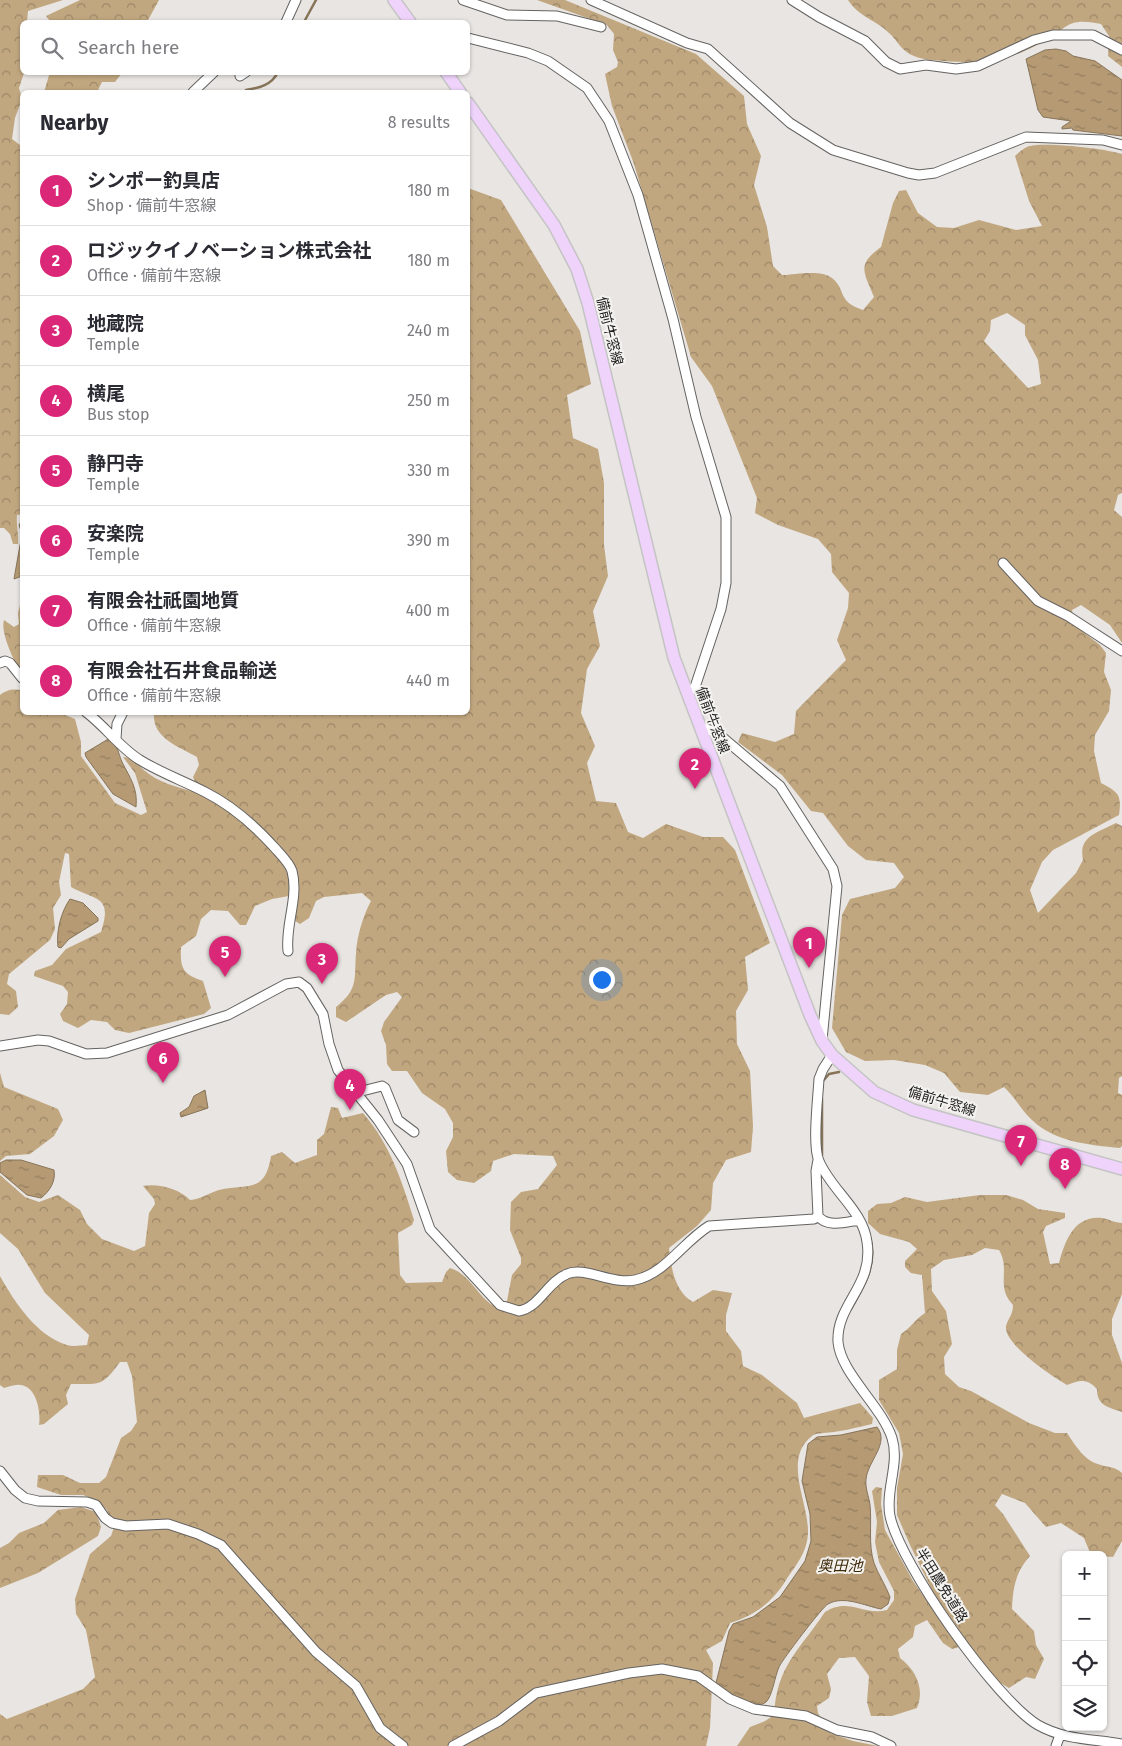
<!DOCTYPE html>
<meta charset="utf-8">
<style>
body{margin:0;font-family:"Fira Sans","Noto Sans JP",sans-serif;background:#f2f2f3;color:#2b2b33}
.controls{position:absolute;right:15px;bottom:15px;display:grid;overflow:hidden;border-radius:8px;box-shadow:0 1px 4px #0004}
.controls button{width:45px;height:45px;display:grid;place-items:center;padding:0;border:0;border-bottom:1px solid #e1e1e2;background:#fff;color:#2b2b33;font:25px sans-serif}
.you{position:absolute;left:601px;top:979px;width:18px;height:18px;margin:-12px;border:4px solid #fff;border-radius:50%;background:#1a73e8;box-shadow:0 0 0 8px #1a73e833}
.badge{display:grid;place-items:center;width:32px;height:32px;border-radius:50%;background:#db2777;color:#fff;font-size:16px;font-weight:700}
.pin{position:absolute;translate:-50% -41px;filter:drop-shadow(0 1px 2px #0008)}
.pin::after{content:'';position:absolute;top:26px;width:18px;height:15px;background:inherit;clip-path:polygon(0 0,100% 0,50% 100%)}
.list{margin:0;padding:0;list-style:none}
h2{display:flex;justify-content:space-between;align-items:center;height:65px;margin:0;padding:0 20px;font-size:21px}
h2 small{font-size:16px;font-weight:400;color:#7c7c81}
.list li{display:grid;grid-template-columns:32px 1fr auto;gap:15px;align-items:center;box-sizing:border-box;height:70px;padding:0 20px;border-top:1px solid #e1e1e2}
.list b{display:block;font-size:19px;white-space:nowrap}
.list p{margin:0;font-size:16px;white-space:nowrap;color:#7c7c81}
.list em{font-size:16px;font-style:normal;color:#7c7c81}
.icon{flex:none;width:28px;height:28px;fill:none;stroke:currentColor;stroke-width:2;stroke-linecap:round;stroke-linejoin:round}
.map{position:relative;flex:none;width:1122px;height:1746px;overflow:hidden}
.search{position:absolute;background:#fff;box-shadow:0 1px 4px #0004;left:20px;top:20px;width:450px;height:55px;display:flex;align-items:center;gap:12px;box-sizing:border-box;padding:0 18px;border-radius:8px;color:#7c7c81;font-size:19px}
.panel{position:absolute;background:#fff;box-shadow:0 1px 4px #0004;left:20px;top:90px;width:450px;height:625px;border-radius:8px}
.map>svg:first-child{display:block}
.forest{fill:url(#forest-crowns);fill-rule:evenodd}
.water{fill:url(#water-ripples);stroke:#877459}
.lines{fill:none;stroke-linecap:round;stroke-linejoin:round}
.stream{stroke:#877459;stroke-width:2.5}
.minor-casing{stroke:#656361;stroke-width:11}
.major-casing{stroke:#c4c4c4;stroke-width:14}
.minor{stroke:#fff;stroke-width:9}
.major{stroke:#efd3fb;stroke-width:11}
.labels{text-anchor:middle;stroke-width:4;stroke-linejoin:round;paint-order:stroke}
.street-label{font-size:14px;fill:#1d1d1b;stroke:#f5f3f0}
.water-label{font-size:15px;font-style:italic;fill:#3d2908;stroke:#f5f3f0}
</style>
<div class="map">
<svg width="1122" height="1746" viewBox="0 0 1122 1746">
<defs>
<pattern id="forest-crowns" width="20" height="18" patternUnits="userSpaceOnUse" patternTransform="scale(1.25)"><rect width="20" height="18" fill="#c1a780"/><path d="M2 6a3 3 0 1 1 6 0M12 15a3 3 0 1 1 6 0" fill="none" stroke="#9c8768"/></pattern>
<pattern id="water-ripples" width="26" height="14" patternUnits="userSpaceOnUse" patternTransform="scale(1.25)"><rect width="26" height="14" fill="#b59a74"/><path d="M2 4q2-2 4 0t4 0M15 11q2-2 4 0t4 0" fill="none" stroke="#937d5e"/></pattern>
</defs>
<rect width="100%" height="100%" fill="#e8e5e2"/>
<path class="forest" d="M0 0H63L28 11 27 22H22L24 73 19 88 22 99 15 118 12 139 20 145 22 142V514L17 515C16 526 19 534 18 544H13L10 534 4 528H0Z
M80 0H159L147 22H51L46 16Z
M537 0H565L696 54 744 96 747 124 761 156 754 185 767 227 773 266 782 275C795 275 820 269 832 278 847 290 836 301 863 310L874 297C864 272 856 265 881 247L893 203 899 191 906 190 918 213 937 227 954 228 979 220 1016 230 1042 226 1029 201 1015 156C1018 153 1023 149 1027 147 1042 141 1106 149 1122 154V493L1118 495 1114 510 1122 517V643L1110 625 1081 605 1072 610 1074 625 1100 645 1106 653 1104 672 1111 690 1109 711 1095 735 1094 751 1101 783C1118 792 1122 794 1119 815L1053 850 1042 862 1030 890 1038 913 1076 873 1083 860C1078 836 1097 833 1116 823L1122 826V1076L1119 1078 1118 1093 1122 1095V1146L1120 1148C1089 1145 1055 1142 1032 1120 1021 1110 1015 1097 1004 1087L988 1095 960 1092 944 1073 925 1065 894 1060 865 1061 846 1052 832 1028 842 915 850 899 895 888 904 877 894 863 866 860 848 846 823 813 811 811 782 775 738 742 742 733 775 742 794 734 796 711 846 660 837 640 848 608 849 593 832 572 831 554 818 539 778 525 755 513 757 498 712 386 691 357 634 164 612 106 605 74 617 67 618 62 613 50 614 34 607 25ZM1007 313 1025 325V335L1038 360 1041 384 1028 388 984 341 990 331 991 320Z
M848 0H1122V67L1108 56 1109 36 1101 24C1067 17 1069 27 1043 42 1006 62 984 64 944 61 934 60 922 60 914 56 901 51 898 41 889 33 876 20 859 17 848 0Z
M50 72H122V73L115 82H102L97 92H44Z
M468 188 501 200 580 331 591 384 567 395 573 438 598 449 604 483V545L608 576 593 611 600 646 587 669 581 713 595 746 587 763 596 801 616 803 628 832 643 838 666 824 703 837H723L735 850 770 943 745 957 748 990 736 1011 737 1044 750 1071 753 1126 751 1152 726 1160 713 1183 711 1210 697 1226 669 1248C671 1268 675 1292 693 1302L713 1290 732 1293 726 1315V1331L741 1351 743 1366 762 1375 797 1403 804 1418 860 1403 873 1418 872 1424C855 1428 840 1432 823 1433 819 1434 816 1433 812 1436 782 1459 809 1503 808 1533 807 1553 796 1565 786 1580 772 1603 755 1615 730 1623L722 1641 706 1650 713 1663 710 1728 706 1746H0V1714L7 1719 83 1689 95 1677 86 1630 76 1614 75 1599 90 1554 111 1536 114 1527 107 1510 98 1501 83 1495H61L37 1487 38 1475H63L80 1483H99L106 1477 121 1438 131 1431 137 1422 132 1376 127 1362H120C102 1387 100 1384 71 1384L66 1395 68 1404 44 1424 39 1425C41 1413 37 1386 20 1385 15 1384 9 1387 4 1388L0 1385V1276C15 1303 37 1336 67 1345 73 1347 81 1345 87 1345L89 1335 45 1293 18 1249 0 1233V1175L25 1197 39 1202 58 1195 80 1210 87 1224 102 1239 134 1251 145 1246 149 1213 155 1204 154 1199 143 1186C158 1183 180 1189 190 1200 201 1199 209 1193 219 1190 248 1183 265 1194 271 1156L282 1152 295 1163 317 1155V1140L324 1134 331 1107 338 1108 342 1118 363 1113C390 1144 402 1181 414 1220L412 1225 398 1233 400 1275 406 1283 442 1282 446 1272 450 1268C470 1274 477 1296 494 1306L507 1301 512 1275 521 1264V1258L510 1230 511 1202 521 1192 538 1189 557 1165 553 1156 514 1154 493 1161 491 1171 474 1183 457 1180 448 1172 446 1151 453 1137V1123L445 1109 422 1093 407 1071H392L387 1064 386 1045 381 1031 384 1022 402 997 397 992 386 995 346 1022 336 1017V1007C359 989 354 979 356 953 357 936 363 916 371 901L362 893 324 897 316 901 309 918 300 924 295 921 296 901 289 896 272 899 255 906 246 925H240L228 911 211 910 201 919 196 936 181 947C180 969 183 974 203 981L211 1008 204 1014 129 1033 115 1030 107 1022 91 1020 78 1028 63 1021 60 1014 67 1004 68 992 63 986 34 976 35 971 52 965 66 949 101 932C113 895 96 901 71 887L69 854 65 853 59 882 61 895 53 908 55 929 50 940 9 974 7 984 16 991 18 1007 9 1015 0 1014V695C8 689 13 689 22 690V712L60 713 75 719 81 742V756L115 803 141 815 147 812 135 773 123 757C132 757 138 765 145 771 158 782 176 787 192 791L196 784 193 777 199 765 197 757C178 746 152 738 154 713L468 712Z
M22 597V674C14 662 0 632 4 620L14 627 19 624 18 613Z
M0 1073 4 1087 58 1109 63 1120 54 1136 30 1154 6 1156 0 1161Z
M980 1195H1006L1023 1200 1038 1209 1065 1213V1218L1046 1226 1043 1232 1050 1264 1059 1263C1065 1241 1074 1215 1102 1218 1109 1219 1115 1223 1122 1223V1294L1112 1319V1335L1122 1363V1412C1108 1407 1097 1406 1097 1389 1087 1378 1079 1380 1067 1385 1053 1377 1003 1344 1006 1326 1008 1318 1013 1315 1013 1305 995 1286 1011 1270 999 1250L985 1248 972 1255 944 1260 931 1269 932 1291 946 1311 952 1344 944 1357 945 1374 959 1387 971 1391 1029 1423 1055 1433H1067C1076 1446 1084 1461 1101 1465 1110 1468 1114 1466 1122 1473V1541L1113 1557 1091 1555 1084 1538 1061 1523 1046 1527 1025 1503 1002 1494 995 1505 1003 1514 1030 1556C1015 1573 1013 1588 1012 1609L1034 1631 1036 1645 1044 1659 1035 1679 1026 1677 1009 1688 992 1678 933 1592 910 1545 897 1515V1488L903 1454 899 1433 879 1400V1380L897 1369V1350L901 1334C911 1328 915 1319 925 1313L922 1275 911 1273 905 1267V1261L917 1249 909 1242 880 1234 868 1223V1211L877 1204 891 1203 905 1197 927 1202Z
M876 1487 882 1488 881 1504 885 1530 913 1581 959 1647 952 1649 943 1643 927 1620 915 1626 913 1637 898 1649 900 1658C916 1670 925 1689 917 1708L892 1716H871L867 1702 869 1676 855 1657 839 1658 827 1674 831 1689 829 1698 817 1706 818 1713 830 1733 853 1741 878 1746H737L750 1727 765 1721 774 1715C777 1665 799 1651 825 1612 850 1597 861 1616 887 1610L894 1600V1591L879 1562 875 1542 877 1522 872 1491Z
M81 1507 96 1512 101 1527 98 1536 38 1573 0 1588V1548L9 1543 19 1533 44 1523 58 1510Z"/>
<path class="water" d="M1056 49 1066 51 1073 56 1095 61 1122 80V136L1073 130 1072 128 1062 129V127L1071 121 1043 117 1038 110 1026 59 1045 50Z
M22 520V576L14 579 22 534 19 525Z
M110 738C118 745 118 753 122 762 130 778 138 788 136 807L113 794 86 757 85 753Z
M70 899 83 903 98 918V921L69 939 61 948 58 947C56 931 61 912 70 899Z
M205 1090 208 1108 181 1117 180 1113 189 1107 194 1096Z
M6 1160H21L54 1170C56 1181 50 1191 41 1198L27 1195 0 1172V1163Z
M877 1427C890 1443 868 1461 866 1479 865 1488 869 1497 870 1505 872 1524 868 1544 874 1563 878 1574 886 1586 890 1597L888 1604 881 1609C865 1606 844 1595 828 1604 823 1606 782 1660 779 1667 775 1676 772 1697 766 1702 752 1713 725 1694 716 1683L729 1631 733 1624 753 1617 780 1597 805 1561 811 1541 810 1514 802 1481 808 1444 817 1437 841 1435Z"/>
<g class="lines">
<path class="stream" d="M304 22 316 0
M246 90C259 88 272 85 278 72
M823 1081 829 1074 839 1072
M822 1155V1099
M851 1309C865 1285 879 1262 869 1234"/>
<defs>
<path id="minor" d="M463 0 507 15 557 16 601 27
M591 0 687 43 708 49 790 123 833 150 908 173 919 175 935 173 1026 137 1103 140 1122 145
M792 0 819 17 865 41 886 62 900 69 926 65 956 69 978 66 1034 40 1053 35H1093L1122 50
M286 22 296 0
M468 38 528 53 548 61 587 88 609 121 638 195 673 319 696 417 726 517V583L721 609 695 687 687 693
M240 76 246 72
M193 92 214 72
M1003 563 1038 601 1068 616 1122 651
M0 663 5 661 10 663 22 678
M86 712C106 727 120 748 140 760 161 773 184 781 205 792 231 805 255 826 274 847 280 854 289 862 292 871 299 898 285 924 288 951
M700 727 710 730 722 737 780 786 833 869 837 886 822 1040
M116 739 117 724 123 712
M0 1046 38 1040 49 1041 86 1054 107 1053 228 1015 286 984 299 982 307 988 323 1014 329 1044 338 1070 378 1120 407 1164 430 1229 500 1305 519 1311C540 1307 547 1282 567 1274 584 1266 612 1285 635 1280 665 1274 683 1242 709 1226L814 1219 818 1216 816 1171 818 1160
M832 1055 823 1069 819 1079C818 1098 812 1146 819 1161 831 1190 863 1210 867 1242 874 1286 836 1304 838 1342 841 1374 881 1405 892 1438 900 1464 885 1490 890 1516 900 1564 996 1700 1038 1725 1064 1740 1094 1739 1122 1744
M353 1090 362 1091 382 1086 385 1088 398 1120 414 1132
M818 1216C827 1228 846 1222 859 1220
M0 1471 15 1490 25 1498 38 1501 87 1502 96 1505 105 1518 112 1523 126 1526 168 1524 198 1534 221 1545 316 1652 356 1686 380 1728 403 1746
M453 1746 499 1721 536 1693 629 1673 662 1669 698 1676 730 1699 754 1709 806 1716 837 1730 872 1737 891 1746
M1056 1746 1060 1735"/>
<path id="major" d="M394 0 410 22
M446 72 460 92
M468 103 554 225 577 269 588 303 674 658 810 1015 822 1041 832 1055 874 1092 913 1110 1122 1169"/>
</defs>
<use href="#minor" class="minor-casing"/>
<use href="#major" class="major-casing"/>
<use href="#minor" class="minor"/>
<use href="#major" class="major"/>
</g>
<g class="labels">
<g class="street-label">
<text transform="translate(610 331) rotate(76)" y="5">備前牛窓線</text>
<text transform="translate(713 720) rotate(69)" y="5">備前牛窓線</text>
<text transform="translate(942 1101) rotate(17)" y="5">備前牛窓線</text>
<text transform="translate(942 1585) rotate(58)" y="5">半田農免道路</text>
</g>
<g class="water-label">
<text x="840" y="1571">奥田池</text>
</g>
</g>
</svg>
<div class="controls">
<button>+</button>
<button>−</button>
<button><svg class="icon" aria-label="locate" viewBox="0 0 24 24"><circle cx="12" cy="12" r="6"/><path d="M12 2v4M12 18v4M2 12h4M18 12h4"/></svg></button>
<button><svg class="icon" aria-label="layers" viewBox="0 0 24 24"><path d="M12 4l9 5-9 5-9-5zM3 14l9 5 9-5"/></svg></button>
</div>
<div class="you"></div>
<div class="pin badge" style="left:809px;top:968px">1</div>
<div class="pin badge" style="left:695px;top:789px">2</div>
<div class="pin badge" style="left:322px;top:984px">3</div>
<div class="pin badge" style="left:350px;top:1110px">4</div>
<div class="pin badge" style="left:225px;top:977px">5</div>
<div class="pin badge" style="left:163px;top:1083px">6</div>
<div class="pin badge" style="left:1021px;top:1166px">7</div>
<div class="pin badge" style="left:1065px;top:1189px">8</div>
<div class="search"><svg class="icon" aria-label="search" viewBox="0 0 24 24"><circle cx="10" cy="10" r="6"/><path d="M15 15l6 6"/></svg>Search here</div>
<section class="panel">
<h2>Nearby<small>8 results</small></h2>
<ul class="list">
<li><span class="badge">1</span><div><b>シンポー釣具店</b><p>Shop · 備前牛窓線</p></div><em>180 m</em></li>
<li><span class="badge">2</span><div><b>ロジックイノベーション株式会社</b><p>Office · 備前牛窓線</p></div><em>180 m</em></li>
<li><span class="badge">3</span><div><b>地蔵院</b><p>Temple</p></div><em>240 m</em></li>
<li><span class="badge">4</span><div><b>横尾</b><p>Bus stop</p></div><em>250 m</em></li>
<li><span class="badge">5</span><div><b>静円寺</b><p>Temple</p></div><em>330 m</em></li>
<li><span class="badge">6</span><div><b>安楽院</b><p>Temple</p></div><em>390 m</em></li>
<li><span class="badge">7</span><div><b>有限会社祇園地質</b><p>Office · 備前牛窓線</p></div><em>400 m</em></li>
<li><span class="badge">8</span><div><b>有限会社石井食品輸送</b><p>Office · 備前牛窓線</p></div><em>440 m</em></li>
</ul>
</section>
</div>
